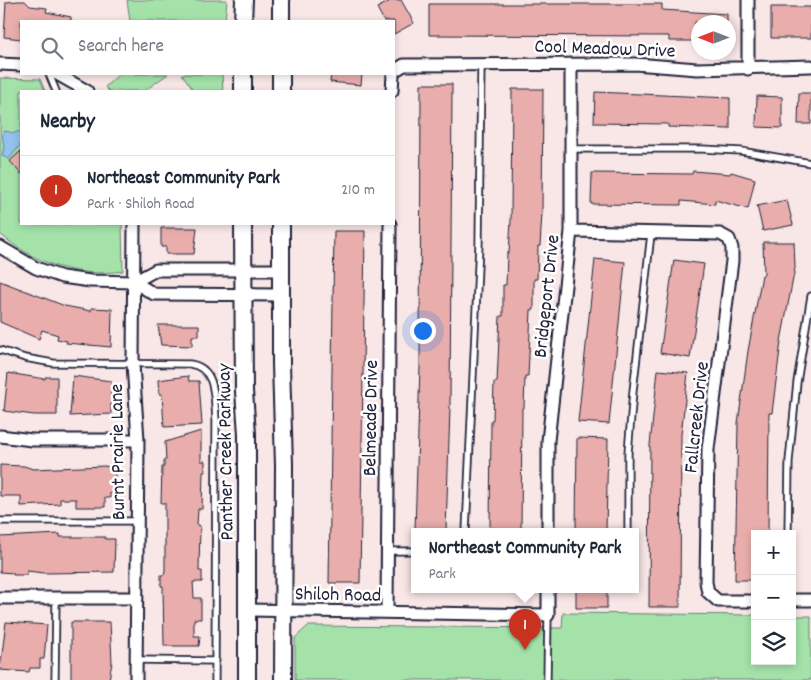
<!DOCTYPE html>
<meta charset="utf-8">
<style>
body{margin:0;font-family:Dekko,sans-serif;background:#f6f6f7;color:#1f2937}
.controls{position:absolute;right:15px;bottom:15px;display:grid;overflow:hidden;border-radius:0px;box-shadow:0 2px 8px #0003}
.controls button{width:45px;height:45px;display:grid;place-items:center;padding:0;border:0;border-bottom:1px solid #e0e1e3;background:#fff;color:#1f2937;font:25px sans-serif}
.compass{position:absolute;left:691px;top:15px;width:45px;height:45px;border-radius:50%;background:#fff;box-shadow:0 2px 8px #0003;rotate:270deg}
.you{position:absolute;left:422px;top:330px;width:18px;height:18px;margin:-12px;border:4px solid #fff;border-radius:50%;background:#1a73e8;box-shadow:0 0 0 8px #1a73e833}
.badge{display:grid;place-items:center;width:32px;height:32px;border-radius:50%;background:#c8321e;color:#fff;font-size:16px;font-weight:700}
.pin{position:absolute;translate:-50% -41px;filter:drop-shadow(0 1px 2px #0008)}
.pin::after{content:'';position:absolute;top:26px;width:18px;height:15px;background:inherit;clip-path:polygon(0 0,100% 0,50% 100%)}
.popup{position:absolute;left:411px;top:528px;width:228px;height:65px;box-sizing:border-box;display:grid;place-content:center;border-radius:0px;background:#fff;filter:drop-shadow(0 1px 4px #0005);font-size:16px;white-space:nowrap;color:#747a83}
.popup b{font-size:19px;color:#1f2937}
.popup::after{content:'';position:absolute;left:50%;top:100%;margin-left:-10px;border:10px solid transparent;border-top-color:#fff}
.list{margin:0;padding:0;list-style:none}
h2{display:flex;justify-content:space-between;align-items:center;height:65px;margin:0;padding:0 20px;font-size:21px}
h2 small{font-size:16px;font-weight:400;color:#747a83}
.list li{display:grid;grid-template-columns:32px 1fr auto;gap:15px;align-items:center;box-sizing:border-box;height:70px;padding:0 20px;border-top:1px solid #e0e1e3}
.list b{display:block;font-size:19px;white-space:nowrap}
.list p{margin:0;font-size:16px;white-space:nowrap;color:#747a83}
.list em{font-size:16px;font-style:normal;color:#747a83}
.icon{flex:none;width:28px;height:28px;fill:none;stroke:currentColor;stroke-width:2;stroke-linecap:round;stroke-linejoin:round}
.map{position:relative;flex:none;width:811px;height:680px;overflow:hidden}
.search{position:absolute;background:#fff;box-shadow:0 2px 8px #0003;left:20px;top:20px;width:375px;height:55px;display:flex;align-items:center;gap:12px;box-sizing:border-box;padding:0 18px;border-radius:0px;color:#747a83;font-size:19px}
.panel{position:absolute;background:#fff;box-shadow:0 2px 8px #0003;left:20px;top:90px;width:375px;height:135px;border-radius:0px}
.map>svg:first-child{display:block}
.green{fill:#a4e2a9;stroke:#638272}
.water{fill:#95c1ee;stroke:#6781a6}
.building{fill:#e9aeac;stroke:#22223b}
.lines{fill:none;stroke-linecap:round;stroke-linejoin:round}
.lane-casing{stroke:#22223b;stroke-width:9}
.street-casing{stroke:#22223b;stroke-width:15}
.secondary-casing{stroke:#22223b;stroke-width:20}
.lane{stroke:#fff;stroke-width:5.5}
.street{stroke:#fff;stroke-width:11}
.secondary{stroke:#fff;stroke-width:16}
.labels{text-anchor:middle;stroke-width:5;stroke-linejoin:round;paint-order:stroke}
.street-label{font-size:20px;fill:#22223b;stroke:#fff}
</style>
<div class="map">
<svg width="811" height="680" viewBox="0 0 811 680">
<rect width="100%" height="100%" fill="#f8e7e6"/>
<filter id="ink" filterUnits="userSpaceOnUse"><feTurbulence type="fractalNoise" baseFrequency=".02" numOctaves="2"/><feDisplacementMap in="SourceGraphic" scale="10" xChannelSelector="R" yChannelSelector="G"/><feConvolveMatrix kernelMatrix="1 2 1 2 8 2 1 2 1" color-interpolation-filters="sRGB"/></filter>
<g filter="url(#ink)">
<path class="green" d="M127 0H227L225 21H130Z
M119 74H168L144 91H109L105 87Z
M182 74H222L223 91H194Z
M0 78 40 79 45 91H21V224H122L123 271C76 278 36 264 0 234Z
M563 613 755 615V661H792V616H811V680H295V638L308 626 562 628Z"/>
<path class="water" d="M5 131 14 133 21 131V144L9 159 2 156 4 146 2 134Z"/>
<path class="building" d="M392 0H401L414 23 394 34V21H384L377 8Z
M19 1H25L30 6 47 8 46 12 71 17V21H21V39L4 37 6 2Z
M429 4H662V10L727 14V22H695V41H669V36L429 35Z
M771 7H811V38H771Z
M331 74H362L361 85 330 82Z
M421 84H452L450 408 446 531H415L420 366Z
M512 89H543L542 213 540 246H538L537 279H534V310H531L528 376H525L524 408H522L521 531H490L491 420H493L494 382H497L500 316H503V285H506L507 253H509L511 220Z
M595 92 730 98V129L668 127V124L594 123Z
M799 93H811V124H798Z
M757 96 782 97V128L756 127Z
M21 151V174L10 161Z
M693 171 730 174 731 172 755 179 748 209 715 200V204L681 201V205L591 204 592 173 692 174Z
M787 200 793 225 763 231 757 206Z
M161 228H197L194 254H166V247H161Z
M334 231H365L360 583H329Z
M763 242H794L795 268 781 341 772 413H769L768 534H755V580H735L738 423 748 351 762 275H764Z
M595 259 625 262 609 424 578 422Z
M674 260 704 264 690 358 660 353Z
M0 281 65 306 91 311V308L112 309 111 347 66 343 67 341 57 339 58 335 42 330 39 339 0 322Z
M158 325H199V336H192V346L161 345Z
M658 370 688 373 681 435 680 607H649L650 445Z
M8 373 45 379V377H57V415H34L4 411Z
M73 376 111 381V414L70 416Z
M188 376 189 381H199L202 425 164 427 162 394H159L158 380Z
M201 431V461H205V472H203L202 509H198L197 525 200 526 199 571H202V582H193L194 598H201V619H194V636H200L199 646H164L163 586H161V575H164L165 570V503H161L162 467H164V460H166L165 442Z
M577 438 608 439 606 531H576Z
M0 465 24 466 33 469 105 466 109 467 108 469H115V494L110 493V498H105V507H76V499H60V504L21 506V496H0Z
M60 534V537H105V539H115L114 572 44 573 27 571V575H13V573L0 572V537Z
M576 589H607V608H576Z
M6 622 47 625 44 659H40V668H30L29 672 0 670Z
M71 622H110L112 662 109 680H71Z"/>
<g class="lines">
<defs>
<path id="lane" d="M49 74 56 91
M571 149H702L741 151 811 163
M0 350 25 358 53 363 190 364C217 368 214 398 216 420L215 680
M0 521H137
M466 531 479 244 481 63
M628 531V453L633 391 651 234
M788 534 789 461 797 382 811 296
M387 551H415
M136 660 216 661
M55 680 56 600
M547 680 548 615"/>
<path id="street" d="M0 64 21 65
M748 69V0
M394 71 404 65 635 64 697 69 811 66
M57 74 87 91
M392 91 393 74
M134 224 133 364 138 440 136 680
M571 231 720 234 729 239 732 248V261L708 449 706 582 708 592 718 601H755
M0 247 36 268 62 277 90 281 134 282 156 270H281
M134 282 154 294 281 295
M0 436 32 440H138
M548 531V441L571 231V64
M0 598H137
M792 600H811
M247 610 548 615V589
M387 612 390 224"/>
<path id="secondary" d="M243 21 244 0
M281 21V0
M243 91V74
M281 91V74
M243 224 244 391 247 434V680
M281 224V364L284 465 283 680"/>
</defs>
<use href="#lane" class="lane-casing"/>
<use href="#street" class="street-casing"/>
<use href="#secondary" class="secondary-casing"/>
<use href="#lane" class="lane"/>
<use href="#street" class="street"/>
<use href="#secondary" class="secondary"/>
</g>
</g>
<g class="labels">
<g class="street-label">
<text transform="translate(605 47) rotate(2)" y="7">Cool Meadow Drive</text>
<text transform="translate(545 296) rotate(-84)" y="7">Bridgeport Drive</text>
<text transform="translate(695 417) rotate(-84)" y="7">Fallcreek Drive</text>
<text transform="translate(369 418) rotate(-89)" y="7">Belmeade Drive</text>
<text transform="translate(116 452) rotate(-91)" y="7">Burnt Prairie Lane</text>
<text transform="translate(224 452) rotate(-91)" y="7">Panther Creek Parkway</text>
<text transform="translate(338 593) rotate(1)" y="7">Shiloh Road</text>
</g>
</g>
</svg>
<div class="controls">
<button>+</button>
<button>−</button>
<button><svg class="icon" aria-label="layers" viewBox="0 0 24 24"><path d="M12 4l9 5-9 5-9-5zM3 14l9 5 9-5"/></svg></button>
</div>
<svg class="compass" viewBox="-18 -18 36 36"><path d="M0-13l5 13h-10z" fill="#e53935"/><path d="M0 13l5-13h-10z" fill="#747a83"/></svg>
<div class="you"></div>
<div class="pin badge" style="left:525px;top:650px">1</div>
<div class="popup"><b>Northeast Community Park</b>Park</div>
<div class="search"><svg class="icon" aria-label="search" viewBox="0 0 24 24"><circle cx="10" cy="10" r="6"/><path d="M15 15l6 6"/></svg>Search here</div>
<section class="panel">
<h2>Nearby<small></small></h2>
<ul class="list">
<li><span class="badge">1</span><div><b>Northeast Community Park</b><p>Park · Shiloh Road</p></div><em>210 m</em></li>
</ul>
</section>
</div>
